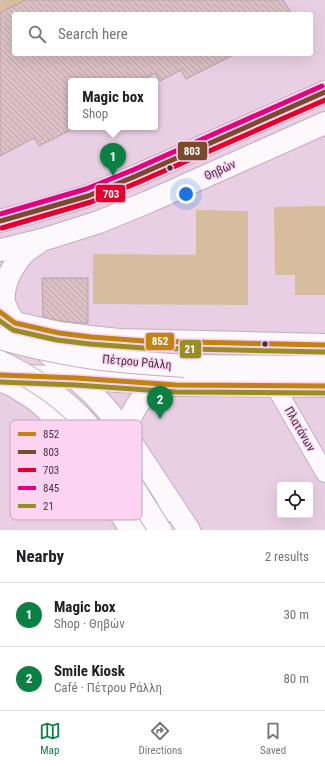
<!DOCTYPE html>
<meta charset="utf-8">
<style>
body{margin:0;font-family:"Roboto Condensed",sans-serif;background:#f6f6f6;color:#202124}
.controls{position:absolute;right:12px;bottom:12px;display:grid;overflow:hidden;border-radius:4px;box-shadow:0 4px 16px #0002}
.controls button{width:36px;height:36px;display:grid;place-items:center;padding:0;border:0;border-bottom:1px solid #e0e0e0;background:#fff;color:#202124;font:20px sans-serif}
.you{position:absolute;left:186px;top:194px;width:14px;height:14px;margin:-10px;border:3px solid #fff;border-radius:50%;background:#1a73e8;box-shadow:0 0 0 6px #1a73e833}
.badge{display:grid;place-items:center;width:26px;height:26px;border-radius:50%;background:#0b8043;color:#fff;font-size:13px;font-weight:700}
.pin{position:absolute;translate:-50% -33px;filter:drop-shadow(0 1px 2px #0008)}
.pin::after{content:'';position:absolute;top:21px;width:14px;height:12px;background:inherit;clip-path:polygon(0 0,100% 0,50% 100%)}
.popup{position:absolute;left:68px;top:78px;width:90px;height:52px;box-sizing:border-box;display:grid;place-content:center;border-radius:4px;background:#fff;filter:drop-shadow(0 1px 3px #0005);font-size:13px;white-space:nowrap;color:#757577}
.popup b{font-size:15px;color:#202124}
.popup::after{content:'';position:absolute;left:50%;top:100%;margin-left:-8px;border:8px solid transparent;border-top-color:#fff}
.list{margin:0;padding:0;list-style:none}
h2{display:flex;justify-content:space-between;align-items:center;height:52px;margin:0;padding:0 16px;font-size:17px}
h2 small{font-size:13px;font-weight:400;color:#757577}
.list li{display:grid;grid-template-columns:26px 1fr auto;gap:12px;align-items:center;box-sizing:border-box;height:64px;padding:0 16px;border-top:1px solid #e0e0e0}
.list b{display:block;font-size:15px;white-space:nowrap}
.list p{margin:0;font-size:13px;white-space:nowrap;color:#757577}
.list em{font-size:13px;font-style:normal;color:#757577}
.icon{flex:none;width:22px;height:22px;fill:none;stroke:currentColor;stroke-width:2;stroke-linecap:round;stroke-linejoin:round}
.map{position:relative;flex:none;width:325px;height:530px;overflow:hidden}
.search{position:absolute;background:#fff;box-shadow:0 4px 16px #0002;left:12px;right:12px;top:12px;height:44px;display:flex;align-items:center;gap:10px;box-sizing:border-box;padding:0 14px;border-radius:4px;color:#757577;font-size:15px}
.sheet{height:180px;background:#fff}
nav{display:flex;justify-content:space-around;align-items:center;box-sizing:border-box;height:56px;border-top:1px solid #e0e0e0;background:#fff;font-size:11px;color:#757577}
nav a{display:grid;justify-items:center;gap:2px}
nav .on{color:#0b8043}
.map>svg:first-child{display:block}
.green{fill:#d5bd9d}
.building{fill:url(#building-back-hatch);stroke:#b59fa5}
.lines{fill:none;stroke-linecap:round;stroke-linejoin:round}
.minor-casing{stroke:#c2adbd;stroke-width:20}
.tertiary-casing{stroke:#c2adbd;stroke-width:24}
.secondary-casing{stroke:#c2adbd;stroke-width:24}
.primary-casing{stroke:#c2adbd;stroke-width:24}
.path{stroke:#e0d7dd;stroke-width:2.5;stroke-dasharray:1 3;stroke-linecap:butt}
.minor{stroke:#fcf8fb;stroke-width:18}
.tertiary{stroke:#fcf8fb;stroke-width:22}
.secondary{stroke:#fcf8fb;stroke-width:22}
.primary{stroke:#fcf8fb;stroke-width:22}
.primary-bridge-casing{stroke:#c2adbd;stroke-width:24;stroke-linecap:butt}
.primary-bridge{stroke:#fcf8fb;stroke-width:22}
.bus-1-casing{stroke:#fcd4f2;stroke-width:8}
.bus-2-casing{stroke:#fcd4f2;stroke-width:8}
.bus-3-casing{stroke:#fcd4f2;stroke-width:8}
.bus-4-casing{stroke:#fcd4f2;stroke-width:8}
.bus-5-casing{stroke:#fcd4f2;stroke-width:8}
.bus-1{stroke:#c28314;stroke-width:5}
.bus-2{stroke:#7a4b2a;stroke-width:5}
.bus-3{stroke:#e4002b;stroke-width:5}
.bus-4{stroke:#e5007d;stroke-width:5}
.bus-5{stroke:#998e24;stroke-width:5}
.bus-dot{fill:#453241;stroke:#fcd4f2;stroke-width:1.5}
.labels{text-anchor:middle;stroke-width:3;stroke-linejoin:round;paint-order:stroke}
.street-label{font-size:12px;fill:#453241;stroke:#fcd4f2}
.key{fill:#fcd4f2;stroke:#c5a3bd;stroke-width:1}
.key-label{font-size:11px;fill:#453241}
.line-badge{stroke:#fcd4f2;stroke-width:1.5}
.badge-label{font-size:11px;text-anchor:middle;font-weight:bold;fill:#fff}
</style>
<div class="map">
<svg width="325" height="530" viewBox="0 0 325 530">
<defs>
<pattern id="building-back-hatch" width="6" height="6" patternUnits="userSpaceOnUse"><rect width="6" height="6" fill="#dcc0c5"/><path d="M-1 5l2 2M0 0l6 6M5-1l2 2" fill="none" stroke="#bea5aa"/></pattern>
</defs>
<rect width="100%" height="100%" fill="#e9cfe3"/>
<path class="green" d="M0 0H25L0 13Z
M325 206V295H295V275H275L274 207Z
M196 210 248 211V305L93 304V254L196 255Z"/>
<path class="building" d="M25 0H283L292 14H14V54H235L186 79 181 70 160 81 155 73 141 81H71V130L39 146 34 138 0 156V13Z
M42 278H88V323H77L61 321 43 317Z"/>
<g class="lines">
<defs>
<path id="minor" d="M275 386 325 473"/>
<path id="tertiary" d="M135 530 173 506"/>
<path id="secondary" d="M0 221 34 212 88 196 136 176 325 92
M0 250 42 240 99 222 148 202 325 123
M0 312 15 323 92 393 109 412 125 433 189 530
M15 323 59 333 91 337 119 340 325 345
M15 323C11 317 5 309 4 301 2 283 14 263 26 251 30 248 35 245 39 242
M0 380 12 385 36 400 55 417 73 437 131 530"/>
<path id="primary" d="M185 366 325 367
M0 375 76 378 176 385 325 386
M125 433C129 414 141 399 153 384"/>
</defs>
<use href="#minor" class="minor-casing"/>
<use href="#tertiary" class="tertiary-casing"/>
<use href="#secondary" class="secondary-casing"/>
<use href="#primary" class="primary-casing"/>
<path class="path" d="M0 1 2 0
M36 145C46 163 53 169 70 180"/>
<use href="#minor" class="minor"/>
<use href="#tertiary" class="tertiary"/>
<use href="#secondary" class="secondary"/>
<use href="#primary" class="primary"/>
<defs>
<path id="primary-bridge" d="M0 338C30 347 62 353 93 358 124 362 154 364 185 366
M0 362C32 377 63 397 87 424 116 456 137 494 160 530"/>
</defs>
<use href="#primary-bridge" class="primary-bridge-casing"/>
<use href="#primary-bridge" class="primary-bridge"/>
<defs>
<path id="bus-1" d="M0 312 15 323 59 333 91 337 144 341 325 345
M0 375 76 378 176 385 325 386"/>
<path id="bus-2" d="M0 221 88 196 136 176 325 92"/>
<path id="bus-3" d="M2 228 91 202 139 182 325 100"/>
<path id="bus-4" d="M0 214 86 189 133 170 322 86"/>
<path id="bus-5" d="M0 321 13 330 57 340 90 344 144 348 325 352
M0 382 76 385 176 392 325 393"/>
</defs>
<use href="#bus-1" class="bus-1-casing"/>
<use href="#bus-2" class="bus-2-casing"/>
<use href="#bus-3" class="bus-3-casing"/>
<use href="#bus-4" class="bus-4-casing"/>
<use href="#bus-5" class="bus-5-casing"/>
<use href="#bus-1" class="bus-1"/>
<use href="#bus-2" class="bus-2"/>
<use href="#bus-3" class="bus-3"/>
<use href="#bus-4" class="bus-4"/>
<use href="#bus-5" class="bus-5"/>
</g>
<g class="bus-dot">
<circle cx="170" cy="168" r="3.5"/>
<circle cx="265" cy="344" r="3.5"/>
</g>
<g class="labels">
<g class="street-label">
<text transform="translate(220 170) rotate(-24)" y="4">Θηβών</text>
<text transform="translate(137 362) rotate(5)" y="4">Πέτρου Ράλλη</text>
<text transform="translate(300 429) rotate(60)" y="4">Πλατάνων</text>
</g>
</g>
<rect x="10" y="420" width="132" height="100" rx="6" class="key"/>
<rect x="18" y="432" width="18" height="4" fill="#c28314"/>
<rect x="18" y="450" width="18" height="4" fill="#7a4b2a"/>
<rect x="18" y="468" width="18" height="4" fill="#e4002b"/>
<rect x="18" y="486" width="18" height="4" fill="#e5007d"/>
<rect x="18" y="504" width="18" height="4" fill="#998e24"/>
<g class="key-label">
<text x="43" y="438">852</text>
<text x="43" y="456">803</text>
<text x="43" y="474">703</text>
<text x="43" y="492">845</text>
<text x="43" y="510">21</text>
</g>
<g class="line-badge">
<rect x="177" y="141" width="31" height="20" rx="4" fill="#7a4b2a"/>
<rect x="95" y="184" width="31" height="19" rx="4" fill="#e4002b"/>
<rect x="145" y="332" width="30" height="19" rx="4" fill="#c28314"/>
<rect x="179" y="339" width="23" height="20" rx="4" fill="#998e24"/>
</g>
<g class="badge-label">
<text x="192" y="155">803</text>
<text x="111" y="198">703</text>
<text x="160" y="345">852</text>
<text x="190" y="353">21</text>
</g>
</svg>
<div class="controls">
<button><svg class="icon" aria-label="locate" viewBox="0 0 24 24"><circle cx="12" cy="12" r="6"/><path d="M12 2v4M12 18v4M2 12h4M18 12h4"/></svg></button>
</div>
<div class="you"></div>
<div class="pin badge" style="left:113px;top:176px">1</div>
<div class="popup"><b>Magic box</b>Shop</div>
<div class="pin badge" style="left:160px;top:419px">2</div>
<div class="search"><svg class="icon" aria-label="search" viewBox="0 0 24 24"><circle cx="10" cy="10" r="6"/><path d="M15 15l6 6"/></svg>Search here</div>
</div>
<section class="sheet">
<h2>Nearby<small>2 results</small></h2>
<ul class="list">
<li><span class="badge">1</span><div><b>Magic box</b><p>Shop · Θηβών</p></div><em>30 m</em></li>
<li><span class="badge">2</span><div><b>Smile Kiosk</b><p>Café · Πέτρου Ράλλη</p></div><em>80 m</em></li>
</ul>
</section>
<nav>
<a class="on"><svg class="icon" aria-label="map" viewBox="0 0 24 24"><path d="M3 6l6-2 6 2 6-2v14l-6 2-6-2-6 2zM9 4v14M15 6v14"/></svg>Map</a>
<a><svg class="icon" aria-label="directions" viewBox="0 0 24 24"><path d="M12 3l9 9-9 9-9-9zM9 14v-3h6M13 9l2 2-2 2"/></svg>Directions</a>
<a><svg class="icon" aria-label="saved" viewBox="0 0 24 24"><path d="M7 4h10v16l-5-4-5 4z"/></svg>Saved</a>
</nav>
